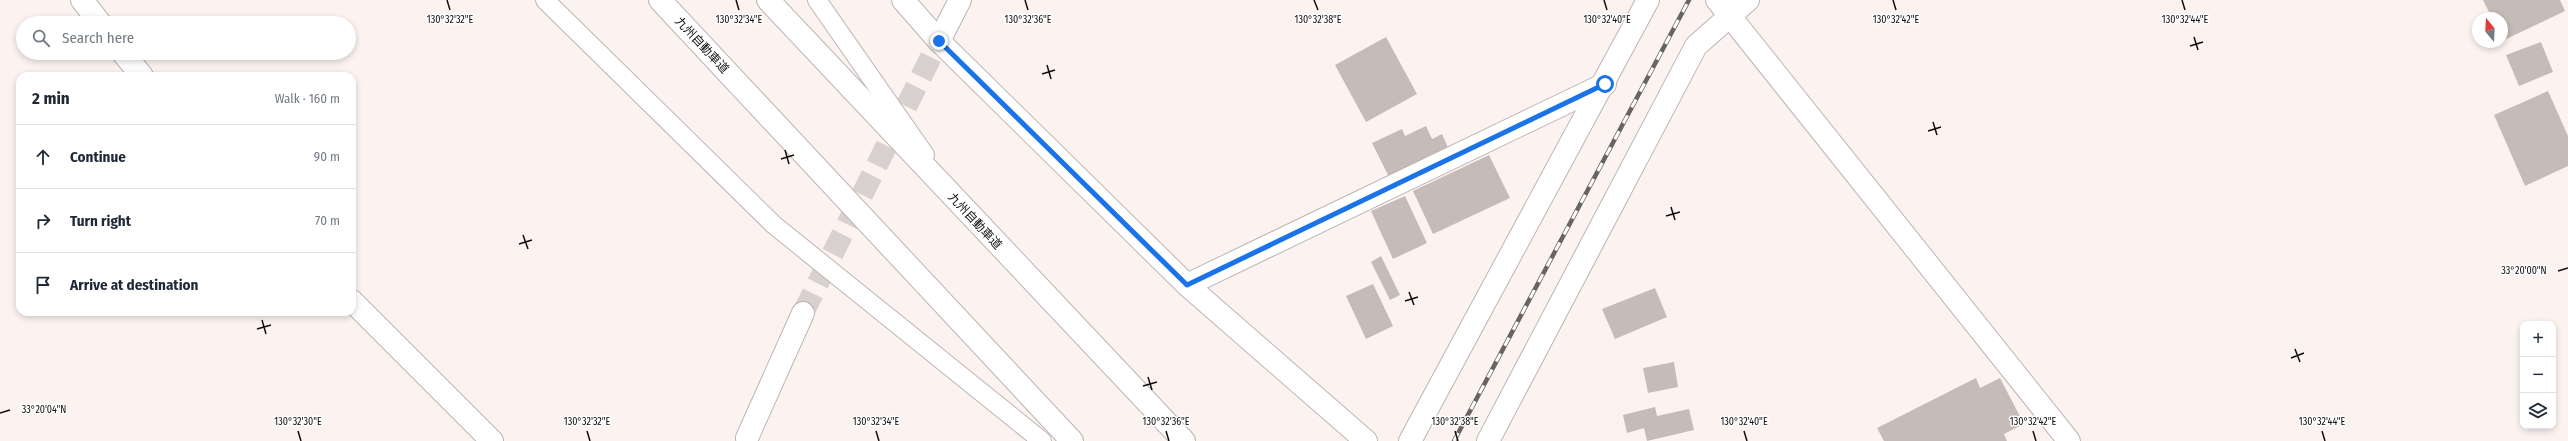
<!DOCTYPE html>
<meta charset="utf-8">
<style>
body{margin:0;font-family:"Fira Sans Condensed","Noto Sans JP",sans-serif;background:#f2f2f3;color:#1f2937}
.controls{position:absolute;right:12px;bottom:12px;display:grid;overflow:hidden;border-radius:8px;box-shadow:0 2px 6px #0003}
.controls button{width:36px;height:36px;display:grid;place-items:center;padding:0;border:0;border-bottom:1px solid #e0e1e3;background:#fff;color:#1f2937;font:20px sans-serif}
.compass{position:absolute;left:2472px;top:12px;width:36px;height:36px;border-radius:50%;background:#fff;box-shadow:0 2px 6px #0003;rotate:342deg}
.stop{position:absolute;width:12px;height:12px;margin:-9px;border:3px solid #1a73e8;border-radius:50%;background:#fff}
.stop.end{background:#1a73e8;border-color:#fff;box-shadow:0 1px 4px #0008}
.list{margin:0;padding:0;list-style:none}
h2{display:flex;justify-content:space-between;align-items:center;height:52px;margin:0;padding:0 16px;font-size:17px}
h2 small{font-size:13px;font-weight:400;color:#747a83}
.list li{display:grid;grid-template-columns:26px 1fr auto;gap:12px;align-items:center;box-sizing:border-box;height:64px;padding:0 16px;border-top:1px solid #e0e1e3}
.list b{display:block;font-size:15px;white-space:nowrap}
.list em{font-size:13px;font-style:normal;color:#747a83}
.icon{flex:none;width:22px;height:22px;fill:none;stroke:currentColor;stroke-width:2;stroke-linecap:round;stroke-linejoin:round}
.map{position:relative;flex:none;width:2568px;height:441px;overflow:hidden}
.search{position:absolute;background:#fff;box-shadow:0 2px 6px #0003;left:16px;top:16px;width:340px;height:44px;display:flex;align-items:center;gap:10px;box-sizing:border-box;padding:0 14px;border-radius:22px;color:#747a83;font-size:15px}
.panel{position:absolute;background:#fff;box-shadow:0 2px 6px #0003;left:16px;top:72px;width:340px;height:244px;border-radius:12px}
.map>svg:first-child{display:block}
.building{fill:#c5bbb9}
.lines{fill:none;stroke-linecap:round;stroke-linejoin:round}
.tertiary-tunnel{stroke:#d9d1cf;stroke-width:22;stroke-dasharray:22 11;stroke-linecap:butt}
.service-casing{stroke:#bdb4b2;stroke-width:20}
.minor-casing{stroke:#bdb4b2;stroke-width:24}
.tertiary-casing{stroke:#bdb4b2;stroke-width:24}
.motorway-casing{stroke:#bdb4b2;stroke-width:24}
.service{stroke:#fff;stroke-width:18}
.minor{stroke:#fff;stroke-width:22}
.tertiary{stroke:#fff;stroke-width:22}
.motorway{stroke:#fff;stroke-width:22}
.rail-casing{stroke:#696362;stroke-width:4.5}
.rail{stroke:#fff;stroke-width:3;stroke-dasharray:9;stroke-linecap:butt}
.route{stroke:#1a73e8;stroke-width:5}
.ticks{fill:none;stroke:#110e0d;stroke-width:1.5}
.labels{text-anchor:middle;stroke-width:3;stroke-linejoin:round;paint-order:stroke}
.street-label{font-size:12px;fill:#110e0d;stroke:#fff}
.ticks-label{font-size:10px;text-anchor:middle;fill:#110e0d;stroke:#fff;stroke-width:3;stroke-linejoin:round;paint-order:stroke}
</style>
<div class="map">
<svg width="2568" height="441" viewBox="0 0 2568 441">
<rect width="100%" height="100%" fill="#fcf3f1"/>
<path class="building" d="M2483 0H2560L2565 11 2502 41V18H2492Z
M1386 37 1417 94 1366 122 1335 65Z
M2541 42 2553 72 2519 86 2506 55Z
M2548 91 2568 136V166L2525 186 2494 115Z
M1426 126 1432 139 1442 134 1450 152 1391 181 1372 143 1402 129 1405 136Z
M1489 155 1510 198 1433 234 1413 191Z
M1405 196 1427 243 1393 259 1371 211Z
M1381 256 1400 295 1390 300 1371 262Z
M1373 284 1393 326 1366 339 1346 296Z
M1655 288 1667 317 1615 339 1602 309Z
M1674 362 1678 387 1648 393 1643 368Z
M1976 378 1980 388 2000 378 2024 424 2004 434 2007 441H1884L1877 428Z
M1655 407 1657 416 1689 409 1694 430 1647 441 1644 428 1627 433 1623 415Z"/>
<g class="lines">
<path class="tertiary-tunnel" d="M803 313 939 41"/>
<defs>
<path id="service" d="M545 0 774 225 1042 441
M817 0 925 155"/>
<path id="minor" d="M82 0 100 23
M903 0 939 41 1187 285 1366 441
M1717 0 2069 441
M123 53 142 76
M1187 285 1605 84
M352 301 492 441
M1488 441 1696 46 1748 0"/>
<path id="tertiary" d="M939 41 960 0
M747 438 803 313
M1410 441 1648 0"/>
<path id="motorway" d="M660 0 1072 441
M768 0 1184 441"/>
</defs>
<use href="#service" class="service-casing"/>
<use href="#minor" class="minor-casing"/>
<use href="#tertiary" class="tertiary-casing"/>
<use href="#motorway" class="motorway-casing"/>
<use href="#service" class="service"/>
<use href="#minor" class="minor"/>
<use href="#tertiary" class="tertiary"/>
<use href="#motorway" class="motorway"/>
<defs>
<path id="rail" d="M1454 441 1689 0"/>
</defs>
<use href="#rail" class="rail-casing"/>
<use href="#rail" class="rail"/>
</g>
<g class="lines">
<path class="route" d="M939 41 1187 285 1605 84"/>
</g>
<path class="ticks" d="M447 0 450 10M736 0 739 10M1025 0 1028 10M1314 0 1318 10M1604 0 1607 10M1893 0 1896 10M2182 0 2185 10M2194 37 2198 50M2190 46 2203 42M1047 65 1051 79M1042 74 1055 70M1933 122 1937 135M1928 131 1941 127M785 150 789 164M781 159 794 155M1671 207 1675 220M1666 216 1680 212M523 235 528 249M519 244 532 240M2558 271 2568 268M1409 292 1414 305M1405 301 1418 297M262 320 266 334M257 329 271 325M2295 349 2300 362M2291 358 2304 353M1148 377 1152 390M1143 386 1157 382M0 413 10 410M298 431 301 441M587 431 590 441M876 431 879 441M1166 431 1169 441M1455 431 1458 441M1744 431 1747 441M2033 431 2036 441M2322 431 2325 441"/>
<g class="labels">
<g class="street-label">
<text transform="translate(702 45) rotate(47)" y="4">九州自動車道</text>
<text transform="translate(975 221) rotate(47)" y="4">九州自動車道</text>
</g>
</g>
<g class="ticks-label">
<text x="450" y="23">130°32'32"E</text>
<text x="739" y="23">130°32'34"E</text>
<text x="1028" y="23">130°32'36"E</text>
<text x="1318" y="23">130°32'38"E</text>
<text x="1607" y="23">130°32'40"E</text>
<text x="1896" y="23">130°32'42"E</text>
<text x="2185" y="23">130°32'44"E</text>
<text x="2524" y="274">33°20'00"N</text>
<text x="44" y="413">33°20'04"N</text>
<text x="298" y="425">130°32'30"E</text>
<text x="587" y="425">130°32'32"E</text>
<text x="876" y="425">130°32'34"E</text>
<text x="1166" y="425">130°32'36"E</text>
<text x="1455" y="425">130°32'38"E</text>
<text x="1744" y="425">130°32'40"E</text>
<text x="2033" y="425">130°32'42"E</text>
<text x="2322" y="425">130°32'44"E</text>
</g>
</svg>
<div class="controls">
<button>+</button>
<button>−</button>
<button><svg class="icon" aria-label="layers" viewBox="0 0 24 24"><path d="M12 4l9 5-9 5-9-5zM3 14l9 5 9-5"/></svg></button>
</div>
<svg class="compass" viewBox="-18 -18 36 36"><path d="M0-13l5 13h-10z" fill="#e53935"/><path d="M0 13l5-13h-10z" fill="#747a83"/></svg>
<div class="stop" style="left:1605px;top:84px"></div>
<div class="stop end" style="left:939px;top:41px"></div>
<div class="search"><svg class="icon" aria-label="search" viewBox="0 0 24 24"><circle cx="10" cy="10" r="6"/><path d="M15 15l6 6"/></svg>Search here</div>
<section class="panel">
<h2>2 min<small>Walk · 160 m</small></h2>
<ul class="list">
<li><svg class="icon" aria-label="ahead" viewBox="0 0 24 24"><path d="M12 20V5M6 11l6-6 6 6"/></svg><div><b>Continue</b></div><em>90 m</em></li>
<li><svg class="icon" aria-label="right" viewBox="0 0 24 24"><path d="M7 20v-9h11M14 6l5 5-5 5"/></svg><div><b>Turn right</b></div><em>70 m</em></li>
<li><svg class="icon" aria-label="arrive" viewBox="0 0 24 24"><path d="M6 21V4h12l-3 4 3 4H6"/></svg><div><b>Arrive at destination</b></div></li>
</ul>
</section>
</div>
